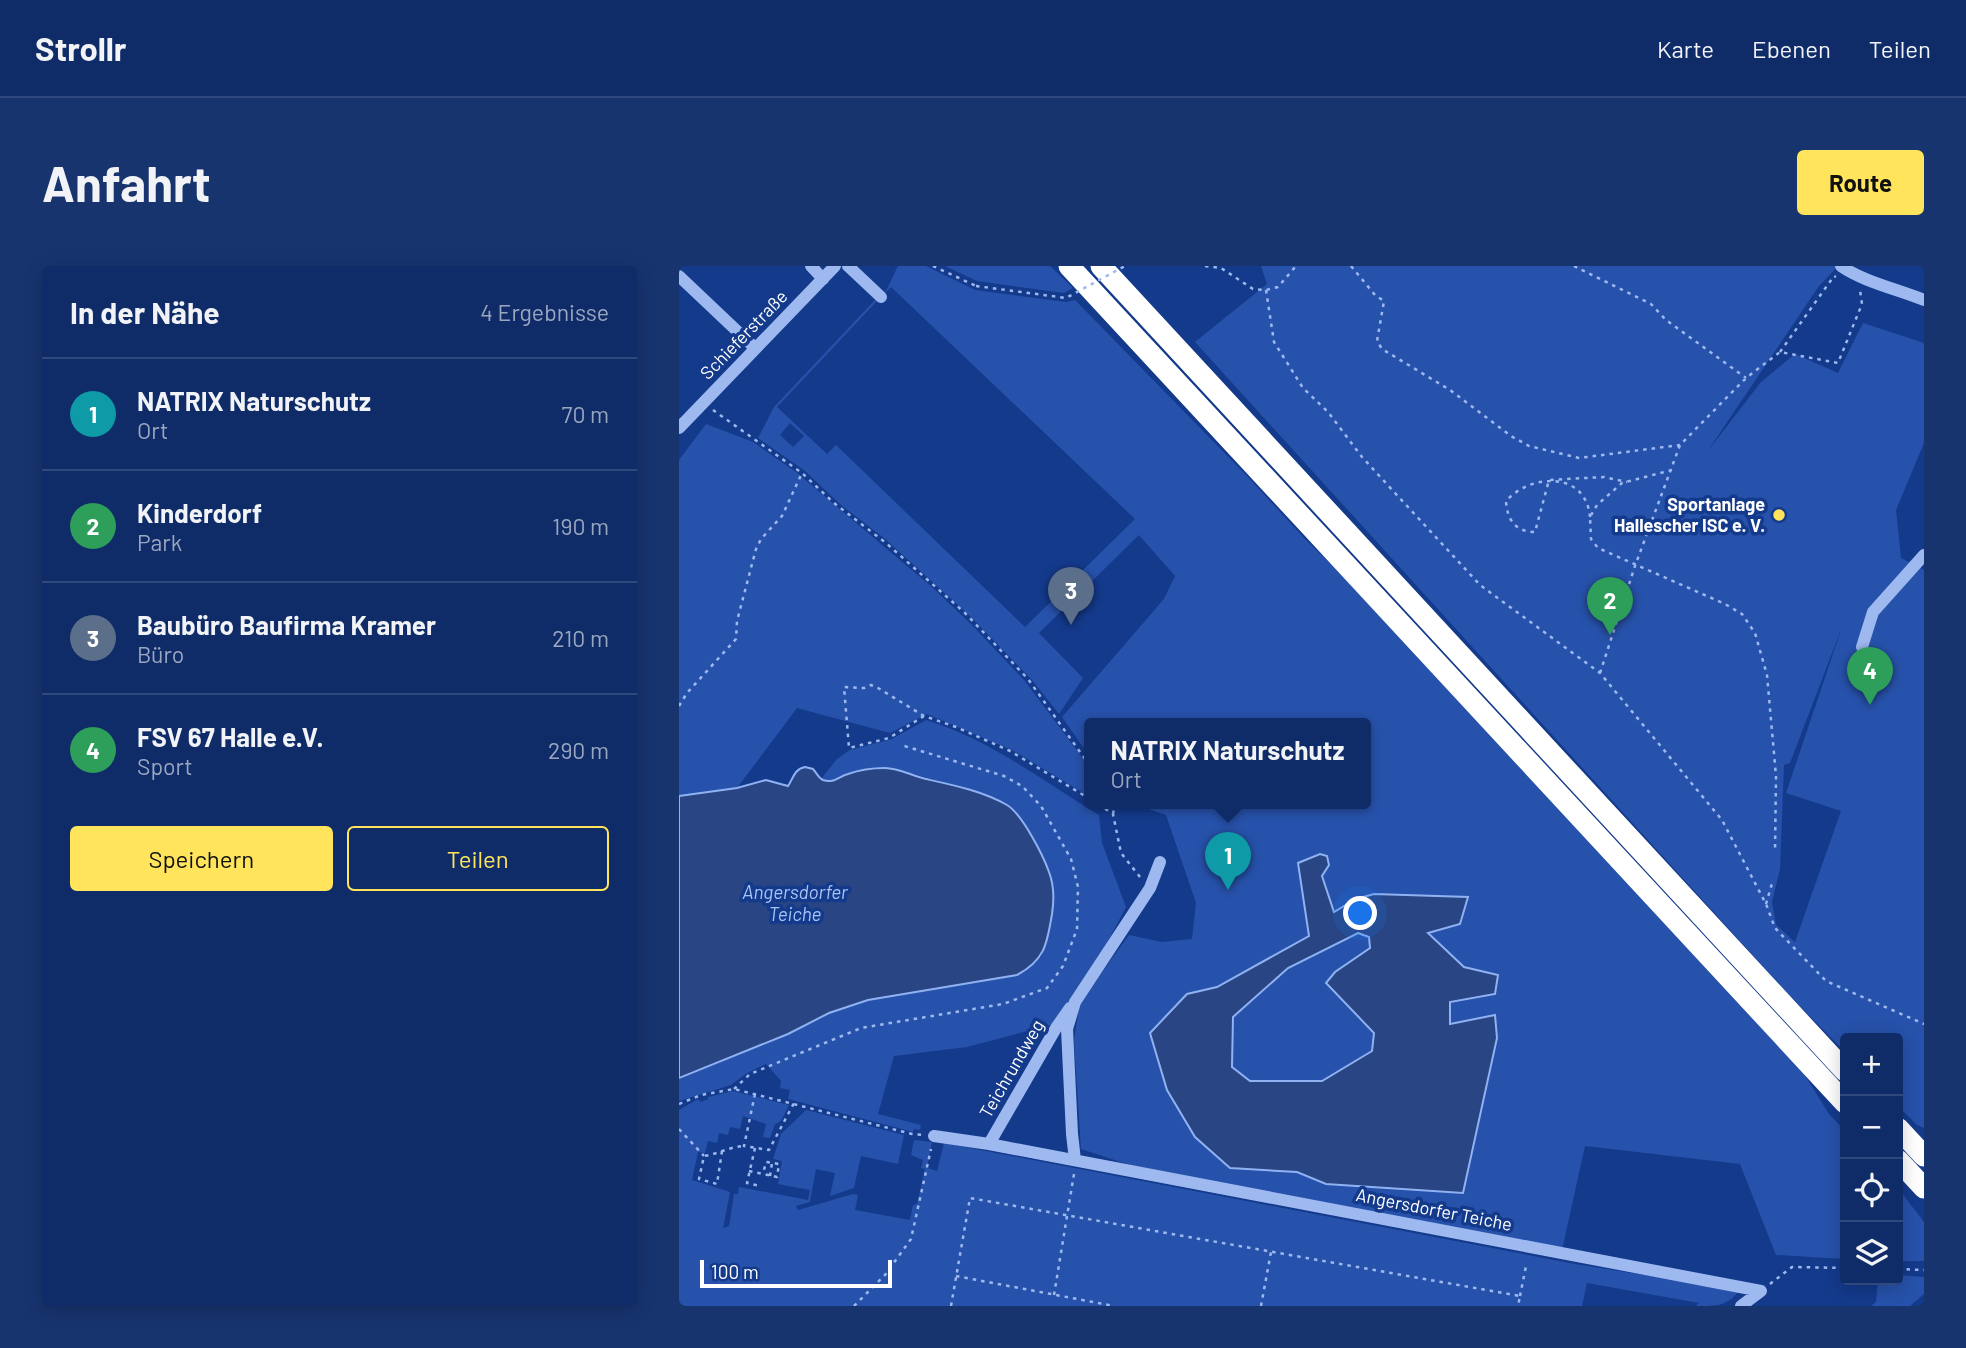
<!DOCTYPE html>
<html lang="de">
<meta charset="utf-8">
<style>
body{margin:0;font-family:Barlow,sans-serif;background:#18346f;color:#f1f3f6}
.controls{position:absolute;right:21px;bottom:21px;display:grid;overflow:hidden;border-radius:7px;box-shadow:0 4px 18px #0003}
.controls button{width:63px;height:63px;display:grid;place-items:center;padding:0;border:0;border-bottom:2px solid #2f487d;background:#0f2c69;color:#f1f3f6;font:35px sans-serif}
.scale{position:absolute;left:21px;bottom:18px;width:192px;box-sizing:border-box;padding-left:7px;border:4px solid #fff;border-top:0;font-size:19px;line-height:24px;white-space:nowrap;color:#fff;-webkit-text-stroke:5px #143a8c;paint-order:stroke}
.you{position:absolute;left:682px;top:648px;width:24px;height:24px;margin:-18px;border:5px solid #fff;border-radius:50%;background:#1a73e8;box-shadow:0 0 0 10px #1a73e833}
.badge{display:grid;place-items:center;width:46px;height:46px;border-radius:50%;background:#ffe45c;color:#fff;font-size:23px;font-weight:700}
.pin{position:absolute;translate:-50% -58px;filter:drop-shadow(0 2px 4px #0008)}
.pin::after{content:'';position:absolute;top:37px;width:24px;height:21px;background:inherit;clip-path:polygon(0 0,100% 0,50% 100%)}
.popup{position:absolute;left:405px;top:452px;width:287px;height:91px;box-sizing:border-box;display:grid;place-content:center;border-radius:7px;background:#0f2c69;filter:drop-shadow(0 2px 5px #0005);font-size:23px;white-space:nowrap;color:#9ba7c0}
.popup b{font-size:26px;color:#f1f3f6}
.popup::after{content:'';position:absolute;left:50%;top:100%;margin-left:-14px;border:14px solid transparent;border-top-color:#0f2c69}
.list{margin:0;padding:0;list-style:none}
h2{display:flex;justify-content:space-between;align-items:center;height:91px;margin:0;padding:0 28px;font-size:30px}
h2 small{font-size:23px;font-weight:400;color:#9ba7c0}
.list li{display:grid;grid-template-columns:46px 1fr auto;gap:21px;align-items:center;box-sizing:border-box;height:112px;padding:0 28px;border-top:2px solid #2f487d}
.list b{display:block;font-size:26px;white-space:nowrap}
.list p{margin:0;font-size:23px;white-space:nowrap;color:#9ba7c0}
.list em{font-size:23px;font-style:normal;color:#9ba7c0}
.actions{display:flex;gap:14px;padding:21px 28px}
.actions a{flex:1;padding:16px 0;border:2px solid #ffe45c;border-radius:7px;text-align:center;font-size:24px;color:#ffe45c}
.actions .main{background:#ffe45c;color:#111}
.icon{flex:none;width:38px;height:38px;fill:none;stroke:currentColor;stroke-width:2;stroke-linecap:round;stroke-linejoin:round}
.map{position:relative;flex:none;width:1245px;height:1040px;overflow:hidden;border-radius:7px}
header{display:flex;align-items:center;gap:42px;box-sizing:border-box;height:98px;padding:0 35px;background:#0f2c69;border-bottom:2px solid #2f487d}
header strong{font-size:33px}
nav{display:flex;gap:38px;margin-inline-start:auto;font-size:24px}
.intro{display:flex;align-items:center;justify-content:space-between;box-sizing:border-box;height:168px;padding:0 42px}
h1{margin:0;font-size:49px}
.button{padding:18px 32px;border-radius:7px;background:#ffe45c;color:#111;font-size:24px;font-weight:700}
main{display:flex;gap:42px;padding:0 42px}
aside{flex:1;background:#0f2c69;border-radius:7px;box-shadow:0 4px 18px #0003}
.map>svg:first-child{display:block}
.green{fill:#2752ab;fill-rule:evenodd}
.water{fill:#294583;stroke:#90b2f3;stroke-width:2;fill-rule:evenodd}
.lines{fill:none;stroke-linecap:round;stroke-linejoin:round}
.path{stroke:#9eb9f0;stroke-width:2.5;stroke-dasharray:3.5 5;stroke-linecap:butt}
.minor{stroke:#9eb9f0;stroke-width:12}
.highway{stroke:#fff;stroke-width:21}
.path-bridge{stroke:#9eb9f0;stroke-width:2.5;stroke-dasharray:3.5 5;stroke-linecap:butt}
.poi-dot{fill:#ffe45c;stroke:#143a8c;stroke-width:2.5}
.labels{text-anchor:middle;stroke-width:7;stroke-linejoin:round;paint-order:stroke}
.street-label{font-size:18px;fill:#fff;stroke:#143a8c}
.poi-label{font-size:18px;font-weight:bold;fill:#fff;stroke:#143a8c;text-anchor:end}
.water-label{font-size:19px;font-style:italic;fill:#a9c3f7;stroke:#143a8c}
</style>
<header>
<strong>Strollr</strong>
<nav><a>Karte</a><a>Ebenen</a><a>Teilen</a></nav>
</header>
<div class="intro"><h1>Anfahrt</h1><a class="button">Route</a></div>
<main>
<aside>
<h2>In der Nähe<small>4 Ergebnisse</small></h2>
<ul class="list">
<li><span class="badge" style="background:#0f9aa8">1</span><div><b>NATRIX Naturschutz</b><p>Ort</p></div><em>70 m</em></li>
<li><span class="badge" style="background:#2e9e5b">2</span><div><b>Kinderdorf</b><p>Park</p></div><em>190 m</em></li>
<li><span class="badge" style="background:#5c6f8a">3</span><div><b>Baubüro Baufirma Kramer</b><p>Büro</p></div><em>210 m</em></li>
<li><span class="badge" style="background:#2e9e5b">4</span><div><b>FSV 67 Halle e.V.</b><p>Sport</p></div><em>290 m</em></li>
</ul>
<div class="actions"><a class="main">Speichern</a><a>Teilen</a></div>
</aside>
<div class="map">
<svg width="1245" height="1040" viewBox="0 0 1245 1040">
<rect width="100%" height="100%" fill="#143a8c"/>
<path class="green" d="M219 0H247L296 24 387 36 396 34 568 210 626 273 674 319 1122 803 1150 848 1166 865V993L1097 989 1061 898 906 880 883 984 463 903 402 883 395 774 401 736 450 669 483 676 513 673 517 637 487 549 455 538H687V458H411V491L383 451 485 333 496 310 460 269 360 367 404 412 380 448 353 414 290 349 205 272 162 239 126 205 79 172 95 141 196 34 198 35 98 141 148 188 157 179 346 361 456 253 212 21 206 27ZM111 157 125 170 114 181 101 169ZM641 588 650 599 643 610 655 646 677 633 748 666 816 728 771 736V759L816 749 818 772 802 844 647 918 618 906 551 902 508 729 538 721 630 670Z
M266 0H371L394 22 385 27 298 15Z
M582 0H1159L1140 20 1028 186 1082 116 1116 88 1159 107 1184 57 1245 77V177L1217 244 1222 292 1245 304V862L1238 859 1219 840V772H1166V786L1110 729 516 76 588 18ZM1163 361 1107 527 1162 545 1116 676 1097 659 1093 636 1101 603 1105 499 1111 497Z
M27 158 74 176 117 206 254 322 293 359 345 414 400 487 411 503V531L335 485 248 448 211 467 118 442 58 522 0 530V194Z
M247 454C310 473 364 515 420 549L423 577 447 641 417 698 375 758 288 781 215 790 199 848 242 859 241 864 235 863 234 866 109 833 111 824 101 822 102 815 87 798 68 807 52 819 0 835V812L109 768 150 747 189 734 243 723 321 712 350 702 362 691 367 678 373 645 371 607 340 551 327 539 287 522 215 503 199 502 169 507 154 515 142 513 158 493 171 484 213 473Z
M680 667 690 671 691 682 656 706 647 717 695 767 693 785 643 815H571L552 801 554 751 609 702Z
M54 825 110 839 102 855 96 858 91 872 84 871 87 858 64 850 61 863 51 861 49 869 40 867 38 877 29 875 26 887 19 886 13 914 51 926 44 962 50 960 55 928H59L60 921 129 934 131 924 99 918 103 895 94 893 102 868 127 844 225 869 219 898 182 890 175 922 151 930 156 907 137 903 131 936 117 940 119 944 174 928 179 929 176 944 231 954 234 939 238 938 246 903 242 902 244 894 232 889 235 874 253 876 248 902 258 905 265 877 896 998 1060 1024C1050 1040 1037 1040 1017 1040L1020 1037 908 1017 903 1040H0V844L19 833 22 836 29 833V831Z
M1219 922 1245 956V995H1219Z
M1219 1009 1245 1011V1028L1231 1040H1192L1197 1036 1199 1014H1219Z"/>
<path class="water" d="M126 501 134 503C138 507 139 512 144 514 155 518 160 510 169 508 180 504 194 502 206 502 219 502 234 510 247 513 274 519 303 525 328 539 343 548 364 589 370 606 375 619 375 635 373 648 368 678 366 694 338 709L189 734 150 747 109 768 0 812V530L58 522 87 514 109 520C114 513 115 503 126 501Z
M641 588 648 590 650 599 643 610 655 646 677 633 695 628 789 631 781 658 749 667 785 701 819 709 816 728 771 736V758L816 749 818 772 784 927 647 918 618 906 551 902 516 871 488 824 471 767 508 728 538 721 630 670 619 597ZM679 667 690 671 691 682 656 706 647 717 695 767 693 785 643 815H571L553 801 554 751 609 702Z"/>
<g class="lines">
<path class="path" d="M254 0 297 20
M526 0 542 2 574 23 587 24 599 21 617 0
M672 0 696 29 705 35 698 75 703 83 771 124 832 170 850 180 900 192 1001 179
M895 0 972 38 987 54 1067 112
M587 24 595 76 624 122 649 146 683 191 716 227 801 319 921 407 1043 554 1087 638 1096 662 1147 715 1245 758
M1101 86 1155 10 1157 11
M34 144 123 207 155 237 207 277 286 347 349 413 411 500
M993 204 943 217 918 239 911 251 912 273 919 282 1046 338 1063 348 1076 367 1088 409 1097 510 1096 586
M911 251C907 205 852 207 827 235 828 253 836 266 856 266L870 214 925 211 948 216
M921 407 956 300 1001 179 1067 112 1101 86 1159 97 1183 38 1181 24
M0 440 8 427 57 373 58 355 77 283 82 273 103 250 123 207
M245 450 210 472 170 482 165 421 185 422 192 419 199 422 245 450 277 461 331 485 411 533
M419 538 434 548 442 587 461 611
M434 548 436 538
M1087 638 1094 614
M55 823 71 808 182 762 324 738 368 722 384 700 398 663 399 621 392 593 362 540 343 520 325 510 222 479
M76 828 65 880 90 884 115 837
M0 838 22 829 55 823 233 868 244 869
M0 863 25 890
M76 882 68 917 81 920
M43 885 38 918 20 913 25 890C39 888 50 881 64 880
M70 905 98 911 100 898 87 896 84 908
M91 910 93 897
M1219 1003 1245 1004
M277 1010 435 1040
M1091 1018 1113 1001 1166 1002
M375 1029 395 908
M841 1030 847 1000
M175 1040 206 1009 232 973 252 883
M272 1040 291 932 841 1030 839 1040
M582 1040 592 986"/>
<path class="minor" d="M132 0 144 13
M169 0 202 31
M1162 0C1185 16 1218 23 1245 34
M0 10 76 82
M0 162 156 0
M1183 381 1194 346 1245 289
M255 870 310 878 377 762 391 742
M310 878 1082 1025
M396 894 393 868 388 763 396 736 471 622 481 596
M1062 1040 1082 1025"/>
<path class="highway" d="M390 0 1166 837
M422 0 1166 805
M1219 862 1245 890
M1219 894 1245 922"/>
<path class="path-bridge" d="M297 20 387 32 446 0"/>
</g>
<circle class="poi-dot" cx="1100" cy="249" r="7"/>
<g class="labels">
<g class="street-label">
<text transform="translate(65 69) rotate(-46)" y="6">Schieferstraße</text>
<text transform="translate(333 803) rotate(-60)" y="6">Teichrundweg</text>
<text transform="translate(755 944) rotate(11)" y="6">Angersdorfer Teiche</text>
</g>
<g class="poi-label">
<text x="1086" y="245">Sportanlage<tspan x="1086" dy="21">Hallescher ISC e. V.</tspan></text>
</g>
<g class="water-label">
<text x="116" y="633">Angersdorfer<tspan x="116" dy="22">Teiche</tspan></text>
</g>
</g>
</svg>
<div class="controls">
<button>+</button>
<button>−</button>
<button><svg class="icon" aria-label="locate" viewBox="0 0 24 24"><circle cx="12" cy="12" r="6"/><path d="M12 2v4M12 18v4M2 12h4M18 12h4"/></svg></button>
<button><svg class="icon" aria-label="layers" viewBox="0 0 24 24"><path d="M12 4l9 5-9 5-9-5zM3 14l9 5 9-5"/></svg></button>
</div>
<div class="scale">100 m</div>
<div class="you"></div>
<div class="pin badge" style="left:549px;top:624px;background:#0f9aa8">1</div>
<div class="popup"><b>NATRIX Naturschutz</b>Ort</div>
<div class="pin badge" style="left:931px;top:369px;background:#2e9e5b">2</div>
<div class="pin badge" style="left:392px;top:359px;background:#5c6f8a">3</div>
<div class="pin badge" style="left:1191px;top:439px;background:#2e9e5b">4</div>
</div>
</main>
